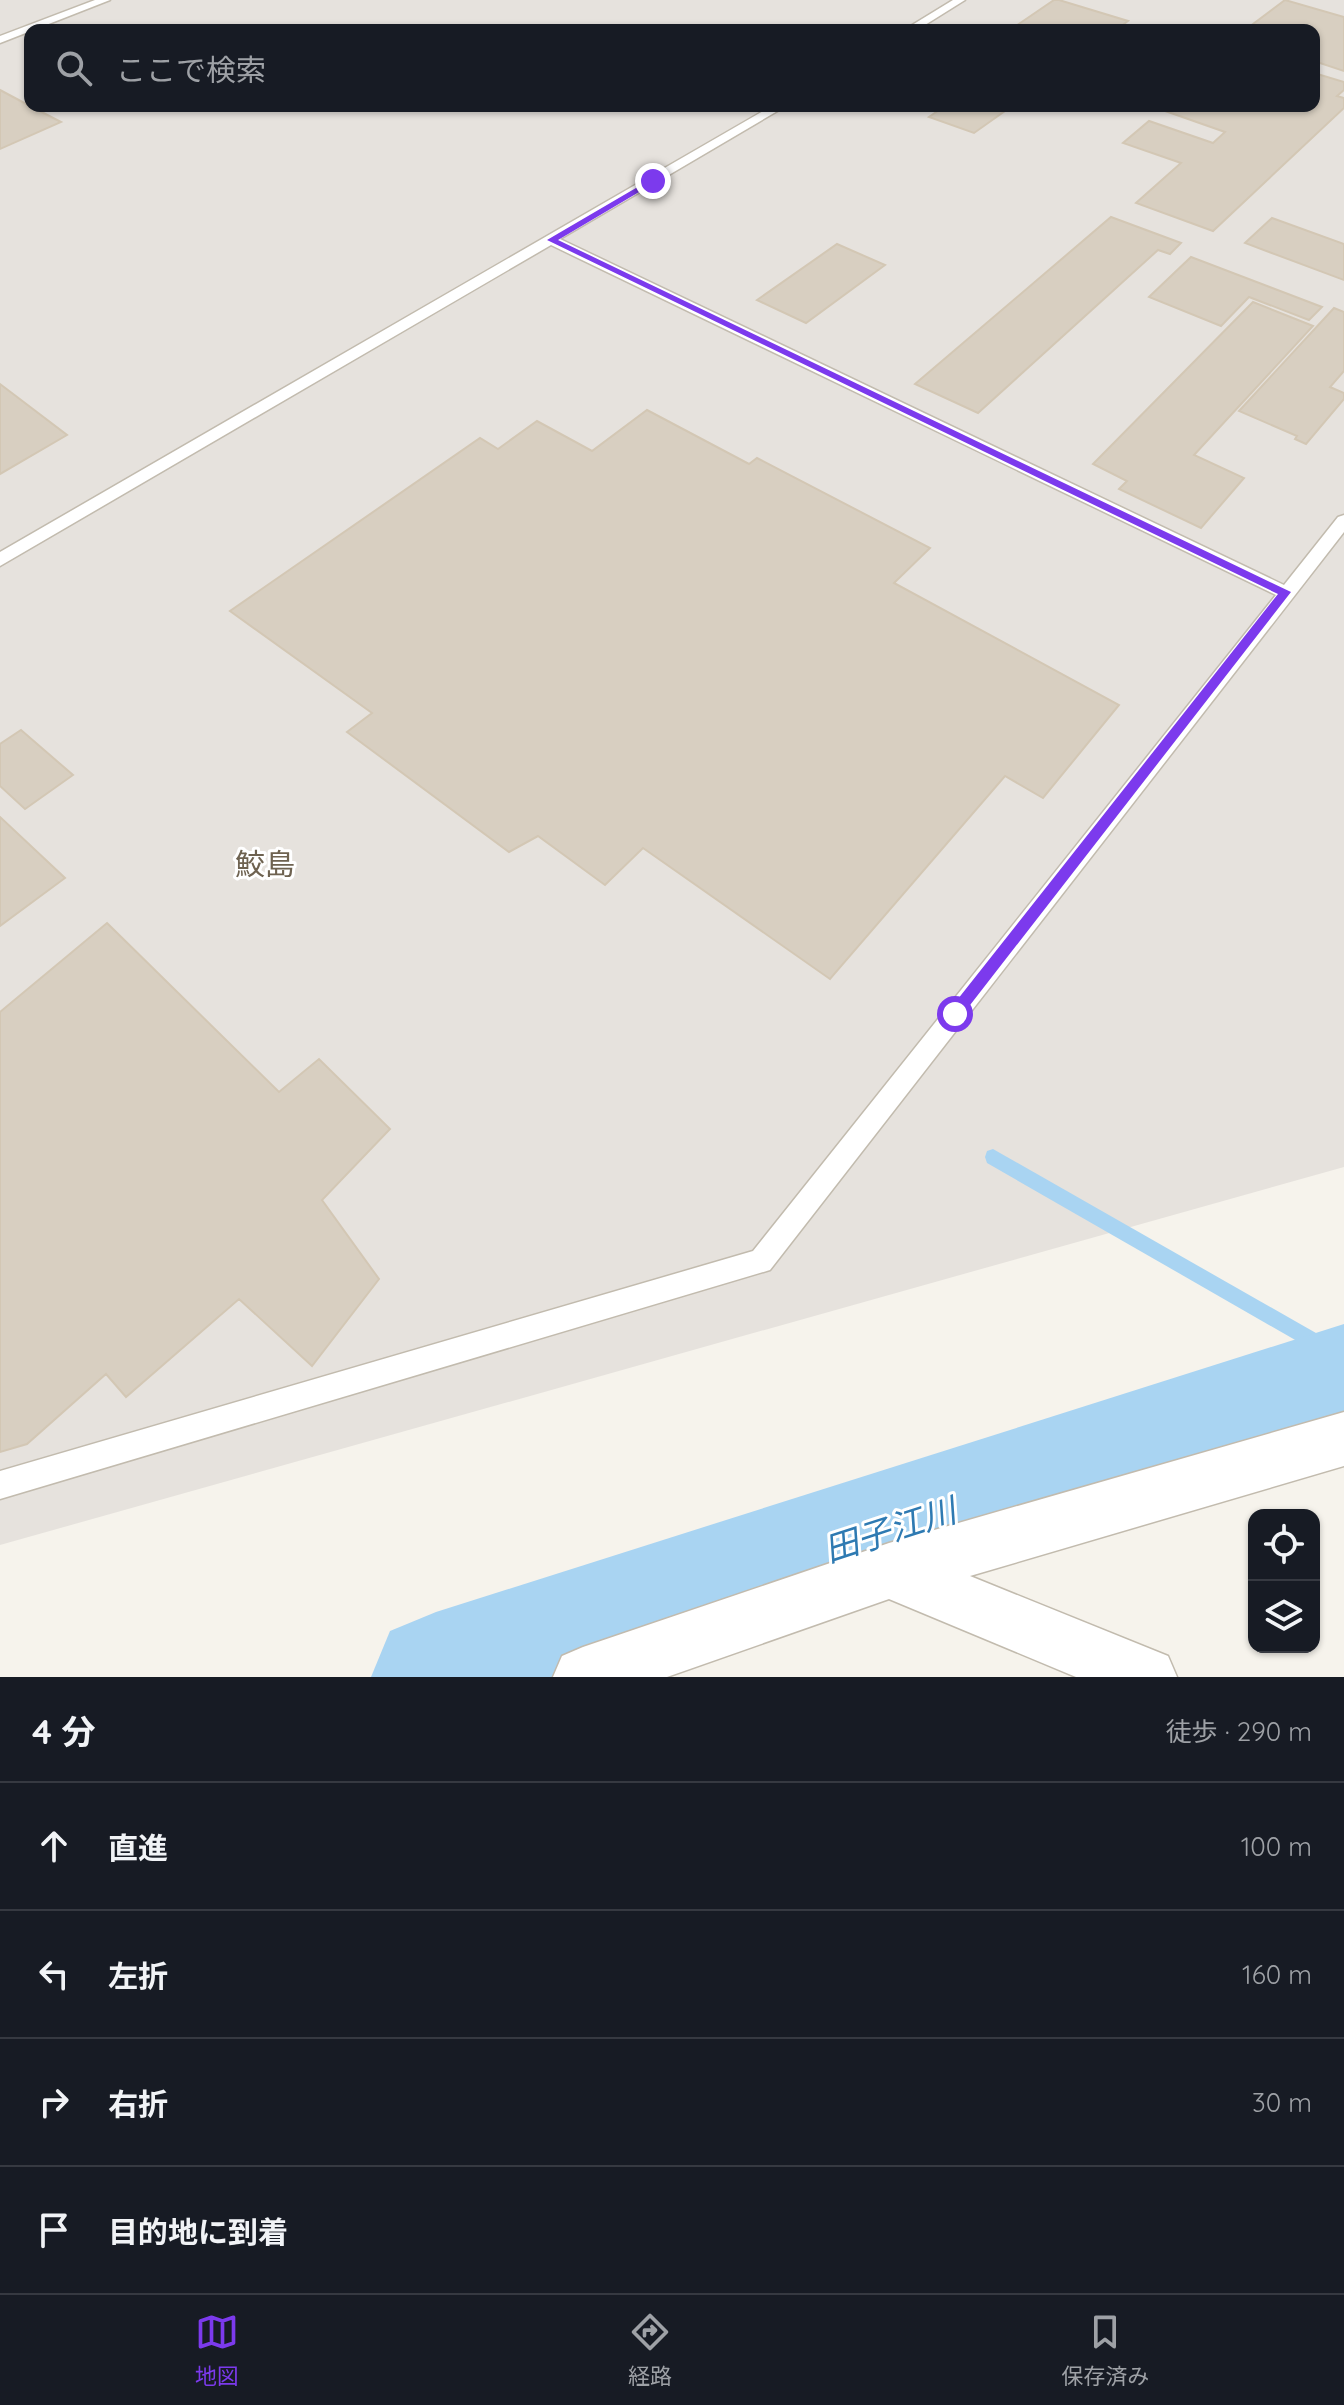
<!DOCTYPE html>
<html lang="ja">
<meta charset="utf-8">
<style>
body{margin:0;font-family:Quicksand,"Noto Sans JP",sans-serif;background:#242831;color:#f1f3f6}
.controls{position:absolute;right:24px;bottom:24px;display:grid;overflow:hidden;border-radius:16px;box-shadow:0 2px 6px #0004}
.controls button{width:72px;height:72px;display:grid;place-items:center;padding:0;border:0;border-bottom:2px solid #363941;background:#171b24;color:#f1f3f6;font:40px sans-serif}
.stop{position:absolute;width:24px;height:24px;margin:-18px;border:6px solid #7c3aed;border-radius:50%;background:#fff}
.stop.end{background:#7c3aed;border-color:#fff;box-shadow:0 2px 8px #0008}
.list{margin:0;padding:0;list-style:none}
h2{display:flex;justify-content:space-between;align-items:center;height:104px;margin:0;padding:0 32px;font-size:34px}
h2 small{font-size:26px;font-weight:400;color:#9ea1a6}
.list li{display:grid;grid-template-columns:52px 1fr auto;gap:24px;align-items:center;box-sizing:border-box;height:128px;padding:0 32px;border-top:2px solid #363941}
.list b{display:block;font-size:30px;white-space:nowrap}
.list em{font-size:26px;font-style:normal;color:#9ea1a6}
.icon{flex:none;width:44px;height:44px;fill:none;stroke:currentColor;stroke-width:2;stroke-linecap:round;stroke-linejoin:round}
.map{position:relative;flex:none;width:1344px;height:1677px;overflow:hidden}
.search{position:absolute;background:#171b24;box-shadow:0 2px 6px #0004;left:24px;right:24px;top:24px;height:88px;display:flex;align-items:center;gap:20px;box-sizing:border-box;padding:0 28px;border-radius:16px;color:#9ea1a6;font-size:30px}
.sheet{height:616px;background:#171b24}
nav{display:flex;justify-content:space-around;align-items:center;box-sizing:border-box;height:112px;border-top:2px solid #363941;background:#171b24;font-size:22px;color:#9ea1a6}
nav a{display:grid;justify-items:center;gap:4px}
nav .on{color:#7c3aed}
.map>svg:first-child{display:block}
.industrial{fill:#e6e2dd;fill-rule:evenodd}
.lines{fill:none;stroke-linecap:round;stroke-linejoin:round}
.stream{fill:#a9d4f2;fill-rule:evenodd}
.river{fill:#a9d4f2;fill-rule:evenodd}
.building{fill:#d8cfc1;stroke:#d3c7b4;stroke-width:2}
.service-casing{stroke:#c2bbae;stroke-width:3}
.minor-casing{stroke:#c2bbae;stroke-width:3}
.service{fill:#fff;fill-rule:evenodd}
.minor{fill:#fff;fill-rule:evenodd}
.route{fill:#7c3aed}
.labels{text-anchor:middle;stroke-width:6;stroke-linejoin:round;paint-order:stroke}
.quarter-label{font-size:30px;fill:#6e6250;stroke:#fff}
.near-water-label{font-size:34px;font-style:italic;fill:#2e7ab2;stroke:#fff}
</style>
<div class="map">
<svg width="1344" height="1677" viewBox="0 0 1344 1677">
<rect width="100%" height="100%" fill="#f6f3ec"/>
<path class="industrial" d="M0 0H1344V1167L0 1545ZM30 30H1314V106H30Z"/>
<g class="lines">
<path class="stream" d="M993 1149 1344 1349V1368L987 1163 985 1157 987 1151Z"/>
<path class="river" d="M1344 1324V1440L631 1677H371L390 1631 436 1612Z"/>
</g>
<path class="building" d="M1054 0H1059L1128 21 1116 30H1010Z
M1285 0 1344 17V71L1314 61V30H1245Z
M1314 73 1344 82V90L1337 96 1344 98V108L1213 231 1136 203 1181 163 1123 143 1149 121 1213 143 1225 132 1151 106H1314Z
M0 90 30 106 61 122 0 149Z
M945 106H1012L974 133 929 117Z
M1111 217 1181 243 1170 254 1158 250 978 413 915 384Z
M1272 218 1344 244V280L1245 243Z
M837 244 885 265 806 323 757 300Z
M1191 257 1322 307 1309 320 1249 297 1221 326 1149 297Z
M1253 302 1313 326 1194 455 1244 478 1201 528 1119 489 1127 481 1093 464Z
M1334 308 1344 312V371L1330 387 1344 393V399L1306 444 1295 439 1297 436 1239 411Z
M0 384 67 435 0 474Z
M647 410 749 464 757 458 930 548 894 583 1119 705 1043 798 1005 776 830 979 643 848 605 885 538 836 509 852 347 732 372 713 230 611 480 438 498 449 537 421 592 451Z
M21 730 73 775 25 809 0 786V744Z
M0 817 65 878 0 926Z
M107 923 279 1092 319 1059 390 1129 322 1200 379 1279 312 1366 239 1299 126 1397 106 1374 27 1444 0 1452V1012Z"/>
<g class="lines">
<defs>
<path id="service" d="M95 0H110L0 43V36Z
M953 0H965L917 30H904Z
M772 106H786L560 239 1284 585 1338 517 1344 515V532L770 1270 0 1499V1471L753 1251 1276 595 551 245 0 566V552Z"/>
<path id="minor" d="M1344 1412V1466L970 1576 1168 1656 1177 1677H1076L889 1599 667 1677H553L562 1656 583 1647 889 1543Z"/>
</defs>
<use href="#service" class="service-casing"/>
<use href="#minor" class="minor-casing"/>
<use href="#service" class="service"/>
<use href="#minor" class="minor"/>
</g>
<path class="route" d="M653 178 656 182 558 240 1291 592 960 1018 955 1020 948 1014 950 1009 1278 594 547 240Z"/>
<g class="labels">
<g class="quarter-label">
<text x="265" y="875">鮫島</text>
</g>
<g class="near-water-label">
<text transform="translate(890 1530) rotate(-18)" y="12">田子江川</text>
</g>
</g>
</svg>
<div class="controls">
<button><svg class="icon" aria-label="locate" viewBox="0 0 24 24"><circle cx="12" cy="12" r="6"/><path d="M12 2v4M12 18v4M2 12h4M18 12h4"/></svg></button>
<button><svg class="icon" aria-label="layers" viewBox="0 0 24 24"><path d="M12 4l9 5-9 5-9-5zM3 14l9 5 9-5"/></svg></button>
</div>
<div class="stop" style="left:955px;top:1014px"></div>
<div class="stop end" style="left:653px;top:181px"></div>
<div class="search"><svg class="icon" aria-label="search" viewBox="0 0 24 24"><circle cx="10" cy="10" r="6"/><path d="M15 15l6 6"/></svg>ここで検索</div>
</div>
<section class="sheet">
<h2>4 分<small>徒歩 · 290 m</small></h2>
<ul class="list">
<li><svg class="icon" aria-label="ahead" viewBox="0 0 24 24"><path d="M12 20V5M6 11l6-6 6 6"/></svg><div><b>直進</b></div><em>100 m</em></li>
<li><svg class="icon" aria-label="left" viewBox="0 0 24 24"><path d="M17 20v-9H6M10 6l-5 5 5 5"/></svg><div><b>左折</b></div><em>160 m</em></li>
<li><svg class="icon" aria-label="right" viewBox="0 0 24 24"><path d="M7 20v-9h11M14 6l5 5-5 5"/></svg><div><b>右折</b></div><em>30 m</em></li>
<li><svg class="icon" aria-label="arrive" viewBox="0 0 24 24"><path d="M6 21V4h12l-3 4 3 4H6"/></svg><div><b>目的地に到着</b></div></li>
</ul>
</section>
<nav>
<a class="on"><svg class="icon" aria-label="map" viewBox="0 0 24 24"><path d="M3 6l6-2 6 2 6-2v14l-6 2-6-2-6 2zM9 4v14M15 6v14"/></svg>地図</a>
<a><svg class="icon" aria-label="directions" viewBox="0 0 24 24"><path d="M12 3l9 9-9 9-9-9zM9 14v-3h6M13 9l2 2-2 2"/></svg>経路</a>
<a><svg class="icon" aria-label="saved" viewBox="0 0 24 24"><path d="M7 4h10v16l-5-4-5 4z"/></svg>保存済み</a>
</nav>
